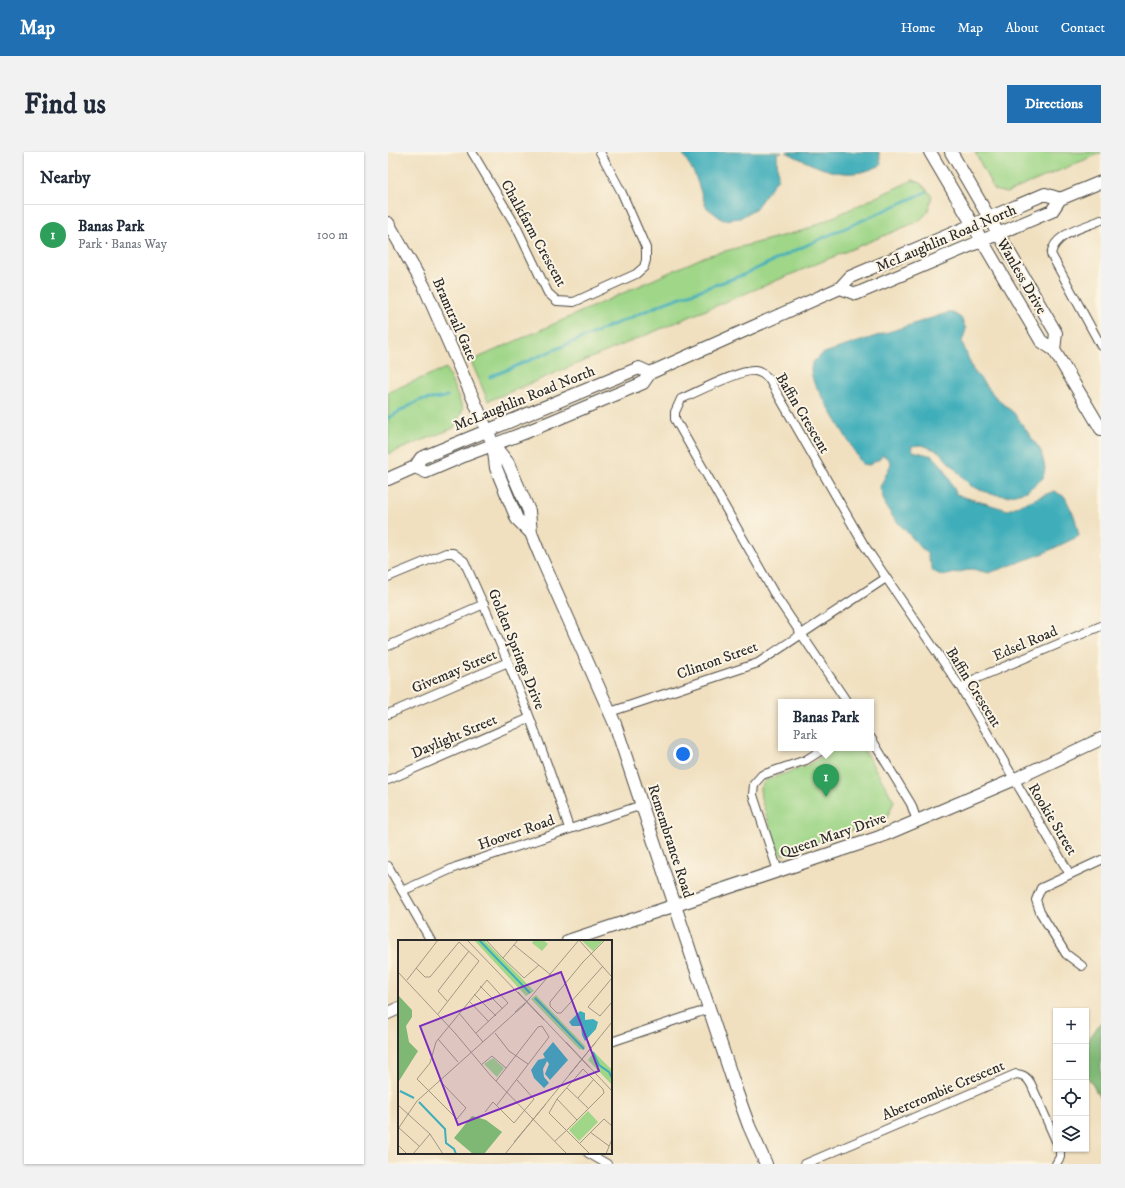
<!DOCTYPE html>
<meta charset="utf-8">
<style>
body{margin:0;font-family:"IM FELL DW Pica",serif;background:#f2f2f3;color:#1f2937}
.controls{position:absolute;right:12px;bottom:12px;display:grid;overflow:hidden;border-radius:0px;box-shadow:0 1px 3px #0004}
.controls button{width:36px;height:36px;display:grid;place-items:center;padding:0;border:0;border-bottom:1px solid #e0e1e3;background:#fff;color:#1f2937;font:20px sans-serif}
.you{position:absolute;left:295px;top:602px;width:14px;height:14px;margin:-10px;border:3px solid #fff;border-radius:50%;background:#1a73e8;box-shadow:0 0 0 6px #1a73e833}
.badge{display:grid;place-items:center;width:26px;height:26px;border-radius:50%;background:#1f6fb2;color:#fff;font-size:13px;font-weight:700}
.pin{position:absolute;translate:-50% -33px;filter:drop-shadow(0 1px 2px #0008)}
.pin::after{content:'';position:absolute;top:21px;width:14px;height:12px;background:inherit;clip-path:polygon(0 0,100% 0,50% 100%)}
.popup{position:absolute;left:390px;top:547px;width:96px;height:52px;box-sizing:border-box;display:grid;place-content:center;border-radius:0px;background:#fff;filter:drop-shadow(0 1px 3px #0005);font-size:13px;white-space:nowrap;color:#747a83}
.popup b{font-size:15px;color:#1f2937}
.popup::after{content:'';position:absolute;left:50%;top:100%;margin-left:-8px;border:8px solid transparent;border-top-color:#fff}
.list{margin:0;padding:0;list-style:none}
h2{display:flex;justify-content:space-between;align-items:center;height:52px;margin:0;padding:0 16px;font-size:17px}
h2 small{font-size:13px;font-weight:400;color:#747a83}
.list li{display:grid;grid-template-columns:26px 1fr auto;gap:12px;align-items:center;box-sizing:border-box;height:60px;padding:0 16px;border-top:1px solid #e0e1e3}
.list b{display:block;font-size:15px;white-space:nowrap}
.list p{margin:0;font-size:13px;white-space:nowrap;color:#747a83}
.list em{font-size:13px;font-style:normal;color:#747a83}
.icon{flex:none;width:22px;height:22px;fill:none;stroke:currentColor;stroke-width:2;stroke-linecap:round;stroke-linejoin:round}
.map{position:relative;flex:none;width:713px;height:1012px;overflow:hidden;border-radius:0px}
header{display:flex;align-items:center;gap:24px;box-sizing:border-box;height:56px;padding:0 20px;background:#1f6fb2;color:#fff}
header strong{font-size:19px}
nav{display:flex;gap:22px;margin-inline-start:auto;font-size:14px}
.intro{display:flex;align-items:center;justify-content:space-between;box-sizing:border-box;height:96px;padding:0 24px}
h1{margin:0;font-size:28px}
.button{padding:10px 18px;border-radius:0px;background:#1f6fb2;color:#fff;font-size:14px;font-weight:700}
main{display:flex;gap:24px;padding:0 24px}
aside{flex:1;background:#fff;border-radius:0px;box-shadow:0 1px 3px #0004}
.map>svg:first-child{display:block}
.green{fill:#9fd688;stroke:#65805a}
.forest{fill:#7fb774;stroke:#557150}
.water{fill:#3faeba;stroke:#356c72}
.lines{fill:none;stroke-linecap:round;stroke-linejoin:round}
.stream{stroke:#3faeba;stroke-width:3}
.street-casing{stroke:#494641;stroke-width:10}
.secondary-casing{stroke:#494641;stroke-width:14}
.street{stroke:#fff;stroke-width:8}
.secondary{stroke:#fff;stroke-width:12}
.labels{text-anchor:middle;stroke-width:4;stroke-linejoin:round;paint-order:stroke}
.street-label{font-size:15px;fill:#2b2b2b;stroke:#fcf5e5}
.inset-river{fill:none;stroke:#3faeba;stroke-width:2}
.inset-road{fill:none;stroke:#a19884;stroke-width:1}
.view{fill:#7b2cbf;fill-opacity:0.15;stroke:#7b2cbf;stroke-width:2}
.inset-edge{fill:none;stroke:#2b2b2b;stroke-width:2}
</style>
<header>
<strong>Map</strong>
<nav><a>Home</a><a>Map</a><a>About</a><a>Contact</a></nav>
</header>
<div class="intro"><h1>Find us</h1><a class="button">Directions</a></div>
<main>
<aside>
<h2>Nearby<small></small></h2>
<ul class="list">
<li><span class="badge" style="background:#2e9e5b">1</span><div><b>Banas Park</b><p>Park · Banas Way</p></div><em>100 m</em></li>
</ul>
</aside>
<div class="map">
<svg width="713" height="1012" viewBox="0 0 713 1012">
<rect width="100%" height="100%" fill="#fcf5e5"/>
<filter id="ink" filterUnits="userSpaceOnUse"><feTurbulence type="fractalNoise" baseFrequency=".025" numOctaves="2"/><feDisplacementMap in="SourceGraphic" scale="8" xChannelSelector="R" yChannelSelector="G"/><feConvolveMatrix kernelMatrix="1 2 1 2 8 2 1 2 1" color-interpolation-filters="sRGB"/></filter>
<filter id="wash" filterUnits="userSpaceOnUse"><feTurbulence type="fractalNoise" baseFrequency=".012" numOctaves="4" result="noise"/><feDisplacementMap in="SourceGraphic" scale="16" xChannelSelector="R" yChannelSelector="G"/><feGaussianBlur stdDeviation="0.9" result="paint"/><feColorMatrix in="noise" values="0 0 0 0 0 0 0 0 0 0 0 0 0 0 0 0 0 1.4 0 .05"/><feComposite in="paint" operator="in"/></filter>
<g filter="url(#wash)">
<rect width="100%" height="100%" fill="#f0e0c0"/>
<path class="green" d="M587 0H713V1L618 41 606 38Z
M525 28 533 31 544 44 540 60 531 69 100 249 83 209 318 104 417 78Z
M58 216 75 257 66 276 0 302V240Z
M448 596H475L506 649 499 666 394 703 390 698 373 647 372 636 378 628 419 614Z"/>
<path class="forest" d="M713 870V947L698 922V891Z"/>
<path class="water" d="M294 0H394L389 1 390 26 367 57 352 66 335 68 318 55 307 23Z
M398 0H491L493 13C458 31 430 16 398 0Z
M559 161H565L573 166 578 177 574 190 585 218 610 248 626 261 653 299 657 316 655 326 639 339 619 344 603 342 583 334 550 299 534 293 523 294 525 299 545 304 556 316 569 343 620 358 666 339 677 345 687 366 691 384 654 402 601 421 584 417 555 424 545 419 539 402 504 364 497 352 492 335 503 312 500 306 494 303 492 307 481 313 474 312 426 231C421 215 421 211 436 201Z"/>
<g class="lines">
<path class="stream" d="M102 225 279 150 355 123 419 93 538 40
M0 266 32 248 54 246 59 244"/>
</g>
</g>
<g filter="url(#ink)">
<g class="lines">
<defs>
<path id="street" d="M84 0 128 74 160 141 169 149 186 150 248 122 256 115 258 108V96L233 39 212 0
M713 68C695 76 667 81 663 102L713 194
M0 425 58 401H65L76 409C116 496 151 585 181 676
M0 494 96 452
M573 536 587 527 713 474
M459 550 387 443 287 267V260L293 247C309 240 353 217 367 219 373 220 377 223 381 227L476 393 573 536 681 721
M222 560 370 511 498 426
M0 562 120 510
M483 586 523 652 529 669
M0 628 142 566
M0 714 43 789
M390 719 365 643 366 632 374 623 418 608 437 596
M14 739 68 715 254 653
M694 814 678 802 652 760 648 748 653 736 713 708
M223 890 321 857
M200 1001 219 1012
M417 1012 628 922C636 923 639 925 643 932L668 989
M668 1012 672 1005V997"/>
<path id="secondary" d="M542 0 653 189 666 198 713 277
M563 0 668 181 666 198
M0 71 36 134 105 292 120 311 141 359 143 381 152 403 227 572 349 941 361 974 378 1012
M452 136 468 142 664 59 672 47 713 30
M105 292 108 316 129 367 143 381
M27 315 38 320 78 303 136 281 255 231 262 221 452 136 462 125 657 42 672 47
M0 327 27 315 33 306 251 216 262 221
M180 789 489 686 625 628 713 587
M0 861 11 856"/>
</defs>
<use href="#street" class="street-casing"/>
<use href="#secondary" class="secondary-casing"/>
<use href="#street" class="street"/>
<use href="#secondary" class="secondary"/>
</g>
</g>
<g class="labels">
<g class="street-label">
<text transform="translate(146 81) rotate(61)" y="5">Chalkfarm Crescent</text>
<text transform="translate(558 86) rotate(-23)" y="5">McLaughlin Road North</text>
<text transform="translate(634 124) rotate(60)" y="5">Wanless Drive</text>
<text transform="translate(67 167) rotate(66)" y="5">Bramtrail Gate</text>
<text transform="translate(136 246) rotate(-22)" y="5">McLaughlin Road North</text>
<text transform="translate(415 261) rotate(59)" y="5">Baffin Crescent</text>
<text transform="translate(637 491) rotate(-23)" y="5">Edsel Road</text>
<text transform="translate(129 497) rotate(68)" y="5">Golden Springs Drive</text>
<text transform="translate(329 508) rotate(-20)" y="5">Clinton Street</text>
<text transform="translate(66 519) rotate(-23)" y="5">Givemay Street</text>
<text transform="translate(586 535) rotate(58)" y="5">Baffin Crescent</text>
<text transform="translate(66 584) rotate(-23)" y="5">Daylight Street</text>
<text transform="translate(665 667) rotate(59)" y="5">Rookie Street</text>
<text transform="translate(128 680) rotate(-19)" y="5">Hoover Road</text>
<text transform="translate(445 683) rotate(-19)" y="5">Queen Mary Drive</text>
<text transform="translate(283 689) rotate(72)" y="5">Remembrance Road</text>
<text transform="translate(555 938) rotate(-23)" y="5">Abercrombie Crescent</text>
</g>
</g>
<g transform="translate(10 788)">
<rect width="214" height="214" fill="#f0e0c0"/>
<path d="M76 0H86L136 51 128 56ZM136 0H145L150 4 144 11 134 3ZM183 0H206L195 11ZM138 55 187 106 186 110 181 109 133 59ZM196 112 214 130V145L190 120ZM95 118 106 128 99 137 86 124ZM190 171 200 182 181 201 171 190Z" fill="#9fd688"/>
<path d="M0 49 1 56 14 70V77L8 86 11 102 20 111 1 141ZM74 176 88 180 104 192 86 214H75L56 198Z" fill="#7fb774"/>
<path d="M182 71 187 73V80L195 79 200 82 198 89 187 101 184 95 183 86H174L171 82ZM155 102 170 120 152 140 147 134 151 124 149 121 145 129 146 137 151 143 146 148 136 138 133 130 140 120 147 118 145 114Z" fill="#3faeba"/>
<path class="inset-river" d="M81 0 132 53M137 58 186 109M195 112 201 125 211 132 214 138M2 151 16 158M21 162 47 189 48 203 56 209 58 214"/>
<path class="inset-road" d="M69 0 146 80M88 0 105 18M120 0 105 18 126 38 141 25M181 0 214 37M116 5 153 35M205 26 163 73H159L152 66V62L185 22 207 0M18 28 27 37H32L61 2 81 21 40 74M0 32 57 93 93 136 169 214M214 38 190 67 202 76 214 62M9 40 40 0M82 46 105 69M120 52 192 128M76 54 98 76M49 61 40 51 71 11M71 61 91 82M117 72 127 63M61 73 85 102M97 93 111 111 130 124M40 99 60 122M168 102 214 151M83 125 94 116 108 128M171 135 214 82M41 140 68 168 59 179 19 139 32 123 38 102 89 40 110 63 78 93M98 141 140 87 144 86 151 97 99 165M169 148 190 168M180 158 196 139M159 159 151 173 192 214M0 165 32 194 45 214M87 172 95 162 116 183 136 159 119 140M0 187 21 206M0 189 19 161 126 65 181 0M192 192 211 206M157 201 170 189 206 153 205 149 185 129 159 159 179 180M116 202 148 164M181 204 206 179 214 186M0 205 9 214M15 214 32 194M107 214 198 102M208 214 214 199"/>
<path class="view" d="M163 32 201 131 60 185 22 86Z"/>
<rect width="214" height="214" class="inset-edge"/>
</g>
</svg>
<div class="controls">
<button>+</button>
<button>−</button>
<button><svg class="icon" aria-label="locate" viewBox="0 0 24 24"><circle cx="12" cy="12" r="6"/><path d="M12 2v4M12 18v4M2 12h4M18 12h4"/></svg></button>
<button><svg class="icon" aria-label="layers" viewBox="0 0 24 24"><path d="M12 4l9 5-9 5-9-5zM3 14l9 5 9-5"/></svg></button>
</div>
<div class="you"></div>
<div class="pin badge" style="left:438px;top:645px;background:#2e9e5b">1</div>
<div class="popup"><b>Banas Park</b>Park</div>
</div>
</main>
